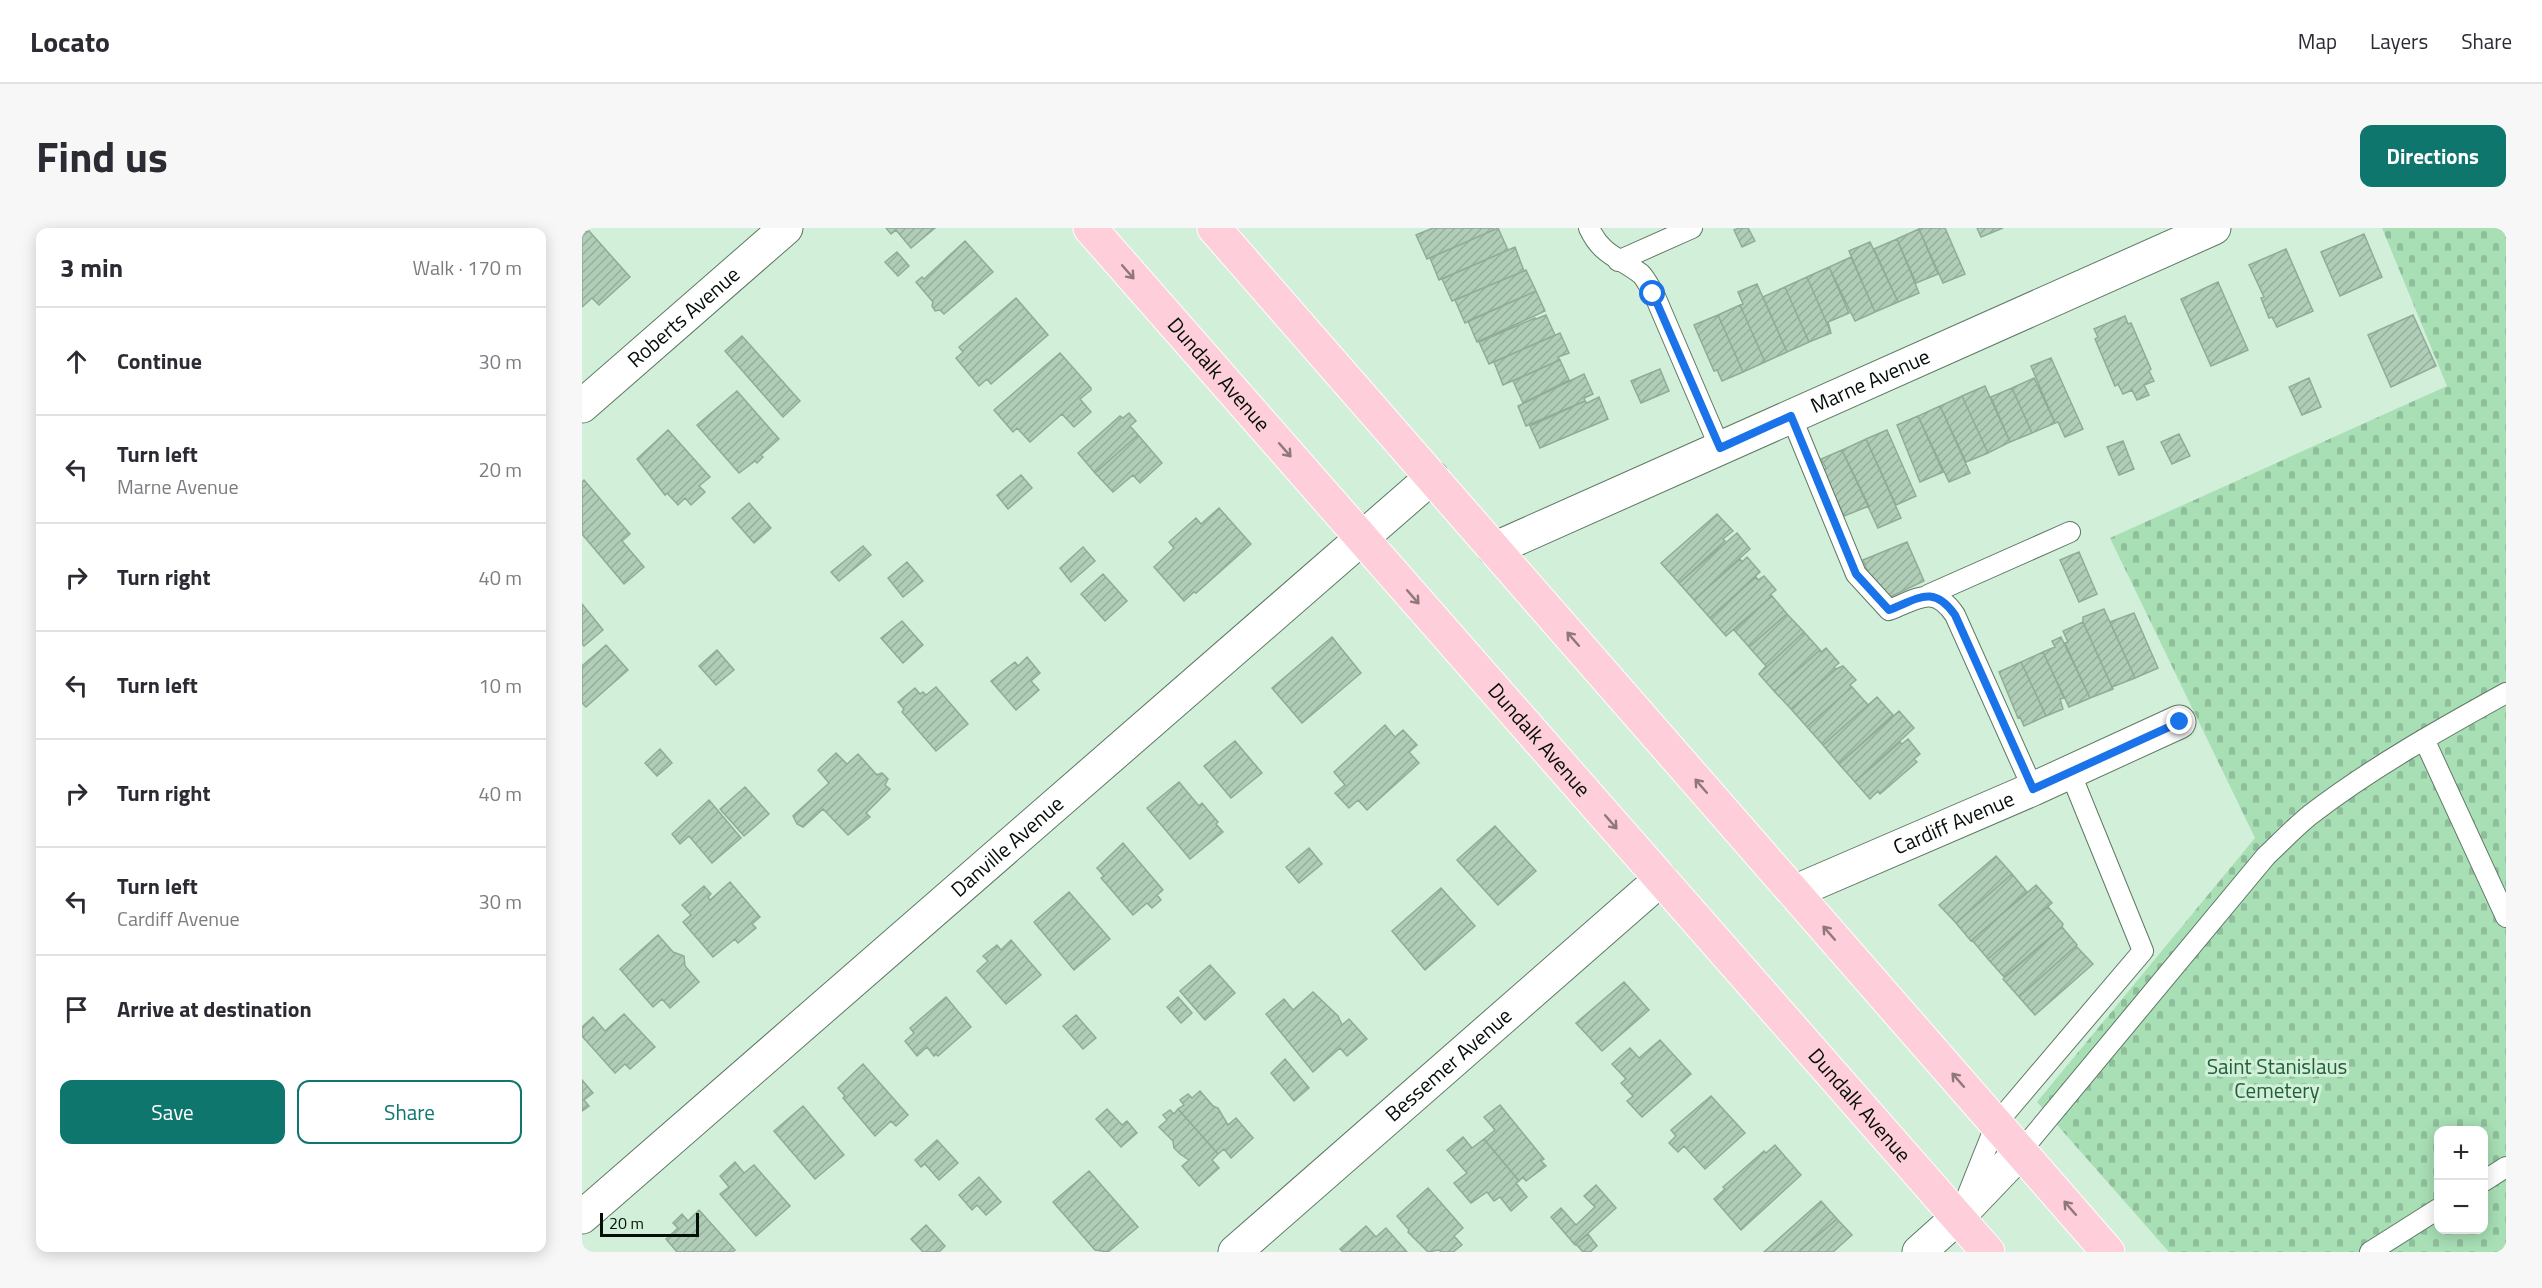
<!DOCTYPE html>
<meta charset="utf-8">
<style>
body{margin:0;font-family:"Titillium Web",sans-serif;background:#f7f7f7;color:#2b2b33}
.controls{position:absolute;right:18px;bottom:18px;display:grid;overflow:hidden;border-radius:12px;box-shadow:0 3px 15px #0003}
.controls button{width:54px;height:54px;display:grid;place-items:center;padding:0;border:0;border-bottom:2px solid #e1e1e2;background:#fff;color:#2b2b33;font:30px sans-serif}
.scale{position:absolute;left:18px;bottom:15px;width:99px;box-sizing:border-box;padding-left:6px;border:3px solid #050e07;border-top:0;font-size:16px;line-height:21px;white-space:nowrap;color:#050e07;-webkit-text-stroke:4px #d2f0d9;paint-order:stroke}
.stop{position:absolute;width:18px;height:18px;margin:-14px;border:4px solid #1a73e8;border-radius:50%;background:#fff}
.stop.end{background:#1a73e8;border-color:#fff;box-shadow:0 2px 6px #0008}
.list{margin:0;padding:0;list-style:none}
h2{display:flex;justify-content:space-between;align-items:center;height:78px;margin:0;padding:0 24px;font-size:26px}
h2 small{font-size:20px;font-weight:400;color:#7c7c81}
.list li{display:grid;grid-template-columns:39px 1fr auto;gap:18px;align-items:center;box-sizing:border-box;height:108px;padding:0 24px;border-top:2px solid #e1e1e2}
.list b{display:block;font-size:22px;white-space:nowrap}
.list p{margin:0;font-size:20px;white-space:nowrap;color:#7c7c81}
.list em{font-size:20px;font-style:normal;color:#7c7c81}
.actions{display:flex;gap:12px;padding:18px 24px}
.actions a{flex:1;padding:14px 0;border:2px solid #0f766e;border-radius:12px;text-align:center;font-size:21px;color:#0f766e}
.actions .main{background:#0f766e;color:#fff}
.icon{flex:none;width:33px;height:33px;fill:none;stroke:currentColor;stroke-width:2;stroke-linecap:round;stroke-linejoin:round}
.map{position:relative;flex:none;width:1924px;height:1024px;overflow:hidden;border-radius:12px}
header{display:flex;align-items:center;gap:36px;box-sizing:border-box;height:84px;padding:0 30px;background:#fff;border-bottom:2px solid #e1e1e2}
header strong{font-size:28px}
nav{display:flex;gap:33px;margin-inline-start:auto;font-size:21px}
.intro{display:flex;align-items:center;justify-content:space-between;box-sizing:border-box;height:144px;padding:0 36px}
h1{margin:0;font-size:42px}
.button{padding:15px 27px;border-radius:12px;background:#0f766e;color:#fff;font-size:21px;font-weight:700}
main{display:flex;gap:36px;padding:0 36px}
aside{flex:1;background:#fff;border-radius:12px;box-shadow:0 3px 15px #0003}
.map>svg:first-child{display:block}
.cemetery{fill:url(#cemetery-stones);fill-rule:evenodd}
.building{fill:url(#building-hatch);stroke:#90ac97;stroke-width:1.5}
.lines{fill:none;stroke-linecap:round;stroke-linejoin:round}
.service-casing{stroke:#5e7864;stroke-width:22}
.minor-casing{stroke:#5e7864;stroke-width:35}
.primary-casing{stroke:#fff;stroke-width:35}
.service{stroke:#fff;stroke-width:20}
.minor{stroke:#fff;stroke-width:33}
.primary{stroke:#feceda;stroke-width:33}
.oneway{stroke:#8e787b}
.route{stroke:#1a73e8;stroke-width:8}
.labels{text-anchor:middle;stroke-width:6;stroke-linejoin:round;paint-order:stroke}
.street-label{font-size:21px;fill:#050e07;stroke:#d2f0d9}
.park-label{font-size:21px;fill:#216037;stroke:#d2f0d9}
</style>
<header>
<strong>Locato</strong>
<nav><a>Map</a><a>Layers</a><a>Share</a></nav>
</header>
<div class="intro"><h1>Find us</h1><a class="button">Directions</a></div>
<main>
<aside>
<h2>3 min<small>Walk · 170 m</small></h2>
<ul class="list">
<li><svg class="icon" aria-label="ahead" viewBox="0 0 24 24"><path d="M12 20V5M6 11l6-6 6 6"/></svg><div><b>Continue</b></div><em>30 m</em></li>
<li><svg class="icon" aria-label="left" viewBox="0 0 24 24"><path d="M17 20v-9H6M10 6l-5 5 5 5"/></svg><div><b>Turn left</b><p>Marne Avenue</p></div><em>20 m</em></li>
<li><svg class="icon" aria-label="right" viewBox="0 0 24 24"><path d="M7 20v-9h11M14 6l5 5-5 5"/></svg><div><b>Turn right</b></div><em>40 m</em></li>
<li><svg class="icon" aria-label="left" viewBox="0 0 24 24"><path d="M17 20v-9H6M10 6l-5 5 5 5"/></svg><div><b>Turn left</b></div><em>10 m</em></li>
<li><svg class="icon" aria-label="right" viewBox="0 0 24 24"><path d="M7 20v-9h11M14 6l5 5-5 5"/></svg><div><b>Turn right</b></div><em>40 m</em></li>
<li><svg class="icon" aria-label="left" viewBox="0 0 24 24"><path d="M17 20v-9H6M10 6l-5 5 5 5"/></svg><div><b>Turn left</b><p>Cardiff Avenue</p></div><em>30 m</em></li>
<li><svg class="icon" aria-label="arrive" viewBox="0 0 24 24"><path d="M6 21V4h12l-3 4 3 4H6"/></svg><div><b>Arrive at destination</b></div></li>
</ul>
<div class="actions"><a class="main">Save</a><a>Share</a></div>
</aside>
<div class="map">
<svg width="1924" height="1024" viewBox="0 0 1924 1024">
<defs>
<pattern id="cemetery-stones" width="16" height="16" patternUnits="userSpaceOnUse" patternTransform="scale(1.5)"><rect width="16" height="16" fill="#a8dfb5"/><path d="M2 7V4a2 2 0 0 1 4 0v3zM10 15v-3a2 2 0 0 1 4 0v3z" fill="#8fbe9a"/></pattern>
<pattern id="building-hatch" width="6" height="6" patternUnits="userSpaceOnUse" patternTransform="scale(1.5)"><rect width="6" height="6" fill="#b0cdb7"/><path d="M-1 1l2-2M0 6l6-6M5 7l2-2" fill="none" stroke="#96af9c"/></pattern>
</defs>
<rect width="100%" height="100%" fill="#d2f0d9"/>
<path class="cemetery" d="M1800 0H1924V1024H1587L1455 874 1673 610 1528 310 1865 158ZM1856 902H1902V1002H1856Z"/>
<path class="building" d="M0 0 5 4 7 3 48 49 17 77 10 70 0 79Z
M304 0H353L329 20 314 2 309 6Z
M851 0H911L912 2 845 31 834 7Z
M916 0 926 22 857 52 848 30Z
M1157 0H1166L1173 13 1160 19 1152 2Z
M1338 0H1363L1383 46 1361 55 1337 1Z
M1395 0H1421L1399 9Z
M1337 1 1356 46 1334 55 1315 11Z
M1782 6 1800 49 1758 68 1739 24Z
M1315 11 1337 65 1316 74 1292 21Z
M383 13 411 44 362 86 358 82 353 83 350 78 351 74 334 54 340 49 342 51Z
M1288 14 1316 74 1293 84 1267 23Z
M933 19 942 43 870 73 860 51Z
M1704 21 1731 83 1695 99 1690 89 1687 90 1679 70 1682 69 1667 37Z
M315 24 327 38 316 48 303 34Z
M1269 29 1293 84 1273 93 1247 39Z
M1247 39 1267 85 1246 94 1249 105 1225 49Z
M944 42 954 63 883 95 873 72Z
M1225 49 1249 105 1227 114 1203 59Z
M1636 54 1666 122 1629 138 1599 71Z
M1175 56 1205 124 1183 134 1158 77 1161 76 1156 64Z
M1203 59 1227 114 1205 124 1181 69Z
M954 63 963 83 895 114 886 93Z
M434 70 466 107 409 156 405 151 397 158 374 130 381 124 377 119Z
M1158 77 1183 134 1161 144 1136 87Z
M964 87 973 107 907 136 897 114 953 90 954 91Z
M1136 87 1161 144 1140 153 1135 142 1132 143 1112 97Z
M1831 87 1854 138 1809 159 1786 107Z
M1543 88 1546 96 1549 95 1569 141 1567 143 1572 153 1562 157 1567 167 1555 172 1550 162 1541 166 1536 156 1533 158 1513 111 1516 109 1512 101Z
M978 105 987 125 976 129 978 132 921 157 912 134Z
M160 108 218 173 201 189 143 123Z
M478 125 509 160V162L498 171 509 184 492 199 480 186 448 214 435 200 431 204 412 182Z
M1469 130 1501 201 1483 209 1476 194 1473 195 1449 138Z
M978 132 987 152 941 175 931 153Z
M1078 141 1087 163 1059 175 1049 153Z
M1002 146 1011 166 1002 170 1003 173 944 198 936 178Z
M1452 150 1473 195 1450 205 1430 160Z
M1727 150 1739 179 1720 187 1707 159Z
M1403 158 1428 214 1406 225 1380 168Z
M1430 160 1450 205 1428 214 1409 169Z
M155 163 197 211 179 227 181 229 175 235 173 233 157 245 115 197Z
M1380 168 1406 225 1384 234 1358 178Z
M1017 169 1026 191 958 220 948 198 1003 173 1005 175Z
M1358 178 1388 245 1367 254 1336 188Z
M547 185 554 193 548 198 556 207 513 245 496 225 538 188 541 190Z
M1336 188 1361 244 1338 254 1315 197Z
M86 202 128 249 117 258 123 264 109 277 103 270 96 277 85 265 83 267 55 231Z
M1305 202 1334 268 1314 277 1284 211Z
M1597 206 1608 228 1590 236 1579 214Z
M556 207 580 235 558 255 551 247 531 264 513 245Z
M1284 211 1319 290 1296 300 1260 222Z
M1541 213 1552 241 1537 247 1525 219Z
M1260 222 1287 278 1262 288 1241 242 1244 240 1239 231Z
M439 247 450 260 426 281 415 267Z
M2 252 48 306 40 313 62 339 42 356 0 306V254Z
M167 275 189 300 172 315 150 290Z
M637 280 669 316 614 365 612 364 602 373 572 339 592 320 587 314 614 290 619 296Z
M1135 286 1151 303 1141 311 1143 313 1097 355 1079 335Z
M1155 305 1168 321 1112 372 1097 355Z
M1325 314 1342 353 1308 369 1289 352 1281 332Z
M281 318 289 327 257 353 249 344Z
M501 319 513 333 489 354 478 340Z
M1497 324 1515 366 1497 374 1478 332Z
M1165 329 1178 344 1128 390 1112 372 1158 331 1160 334Z
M325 334 341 353 321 369 306 350Z
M521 346 545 373 523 393 499 366Z
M1182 348 1194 362 1188 367 1190 368 1144 408 1128 390 1174 349 1176 352Z
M1190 368 1205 386 1167 419 1152 402Z
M0 376 21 402 2 418 0 416Z
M1522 381 1553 450 1530 459 1501 394V389Z
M1552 385 1576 440 1553 450 1528 394Z
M1205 386 1222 404 1177 446 1184 438 1167 419Z
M320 393 341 417 321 435 299 410Z
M1501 394 1531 461 1508 470 1483 415 1486 414 1481 403Z
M1222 404 1238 422 1192 463 1177 446Z
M750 409 779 445 720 495 690 460Z
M1479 409 1508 470 1487 479 1461 424 1473 419 1470 413Z
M24 417 46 442 4 479 0 475V438Z
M1244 420 1257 435 1252 439 1254 441 1209 481 1192 463 1238 422 1239 424Z
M135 422 152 442 134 457 117 438Z
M1461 424 1482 470 1478 471 1481 481 1464 488 1439 434Z
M445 429 458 445 449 453 457 462 434 482 409 453 433 434 436 438Z
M1439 434 1464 488 1442 498 1438 489 1436 490 1417 444Z
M1261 438 1274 452 1268 457 1270 459 1225 499 1209 481 1254 441Z
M354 459 386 496 354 523 320 484 322 481 316 474 333 460 338 466 341 464 344 467Z
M1270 459 1286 477 1241 517 1225 499Z
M1295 469 1311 487 1257 536 1241 517Z
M1317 483 1332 500 1273 554 1257 536Z
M803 497 813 509 821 502 835 517 827 524 837 535 785 582 776 572 767 580 753 565 763 557 752 544Z
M1326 511 1338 526 1332 531 1335 534 1298 566 1296 563 1288 571 1273 554 1318 514 1320 516Z
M653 513 680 545 649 570 622 538Z
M78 521 90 535 75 548 63 535Z
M254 525 265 536 276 526 295 547 300 545 306 551 303 557 308 561 284 585 288 589 266 607 241 581 221 599 215 596 211 588 247 555 236 542Z
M597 554 617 578 620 575 636 594 634 596 641 604 608 631 565 580Z
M163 559 187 586 162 608 138 581Z
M127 572 159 610 130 635 107 608 98 616 90 606Z
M913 598 954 643 916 677 875 632Z
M541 615 581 662 575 667 579 672 570 680 565 675 551 687 519 650 522 648 515 640Z
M727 620 740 636 717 655 704 639Z
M1414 628 1430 646 1374 695 1357 677Z
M1430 646 1445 664 1389 713 1374 695Z
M148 654 178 689 170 696 174 700 156 715 153 711 131 729 101 694 109 687 100 677 122 658 129 666 126 669 128 672Z
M1454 657 1470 675 1406 731 1390 712Z
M859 660 893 698 843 742 810 703Z
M487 664 528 711 492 742 452 694Z
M1466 679 1481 696 1480 699 1422 749 1406 731Z
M1480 699 1495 717 1437 769 1421 751Z
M76 707 91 724 102 728 103 738 117 754 88 780 80 771 71 779 38 741Z
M429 712 459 747 424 776 395 743 406 733 401 728 415 717 419 722Z
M1494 718 1511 736 1453 787 1437 769Z
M628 737 653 765 623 792 598 763Z
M1042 754 1067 782 1020 823 994 795Z
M731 764 756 788 760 797 767 791 785 811 765 828 758 820 731 844 684 786 702 771 711 782Z
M364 769 389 799 356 828 354 826 352 828 345 819 335 828 323 813 332 805 328 800Z
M596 769 610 785 599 795 585 779Z
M42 786 73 819 48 841 43 836 33 845 0 808V799L11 789 23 803Z
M494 787 514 810 501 821 481 798Z
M1078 812 1109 846 1060 889 1045 873 1051 868 1039 855 1044 851 1030 836 1048 820 1057 830Z
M703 831 727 860 712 873 689 845Z
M281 836 326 887 314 898 309 893 293 908 261 870 263 868 256 860Z
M0 852 11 865 2 872 7 878 0 883Z
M618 863 631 878 636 880 646 897 654 890 671 910 649 930 642 921 636 926 596 881 602 877 598 872 606 866 610 870Z
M1129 868 1163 905 1123 941 1102 918 1096 924 1087 915 1094 908 1089 902Z
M918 877 962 931 959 933 964 938 944 953 941 949 937 953 902 911 913 902 902 889Z
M221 878 262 927 233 951 192 903Z
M525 881 540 897 545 893 555 905 539 919 514 891Z
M596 881 636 926 630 932 637 940 617 958 600 938 607 932 598 926 592 920 591 913 577 899 585 892 581 887 588 882 592 886Z
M881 909 890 920 902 911 937 953 934 955 945 969 929 983 918 969 912 973 905 964 889 975 872 955 885 945 865 922Z
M355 912 376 935 357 952 343 936 339 939 333 932Z
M1193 917 1219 947 1159 1002 1132 971 1143 961 1141 959 1182 923 1184 925Z
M153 934 162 945 172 937 208 978 174 1008 138 966 147 959 138 948Z
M507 943 556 999 526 1024 513 1022 471 974Z
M397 949 419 974 404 987 395 977 390 982 377 967Z
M1014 957 1034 980 993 1017 969 989 979 980 994 997 1013 979 1002 968Z
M846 960 881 1000 872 1008 880 1017 871 1024H859L857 1022 846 1024 826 1004 827 1002 815 988Z
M1239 973 1255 991 1216 1024H1182Z
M117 982 153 1022 150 1024H95L84 1011 96 1000 91 995 100 986 106 993Z
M1255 991 1270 1007 1251 1024H1216Z
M344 997 363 1018 357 1024H341L329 1011Z
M784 998 794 1009 804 1000 825 1024H761L758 1021Z
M1006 1006 1015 1018 1008 1024H1001L994 1016Z"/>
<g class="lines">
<defs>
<path id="service" d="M1007 0C1020 28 1037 29 1059 46 1064 51 1068 60 1072 66L1138 220
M1036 33 1110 0
M1209 188 1274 346 1307 382C1336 371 1352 356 1373 387L1451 561
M1346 367 1488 304
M1842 511 1924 689
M1439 923 1684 628C1698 615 1712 600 1728 587 1789 540 1857 502 1924 465
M1902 953 1924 939
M1384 971 1414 896 1561 723 1488 544
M1788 1024 1856 981"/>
<g id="minor">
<path id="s1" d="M0 178 204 0"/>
<path id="s2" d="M912 321 1632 0"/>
<path id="s3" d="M1212 664 1451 561 1597 494"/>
<path id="s4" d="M0 989 850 249"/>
<path id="s5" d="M653 1024 1079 651"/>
<path d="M1337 1024 1376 989 1439 923"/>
</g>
<g id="primary">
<path id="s6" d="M508 0 1406 1024"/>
<path d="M632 0 1526 1024"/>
</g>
</defs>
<use href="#service" class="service-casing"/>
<use href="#minor" class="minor-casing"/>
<use href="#primary" class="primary-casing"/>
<use href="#service" class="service"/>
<use href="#minor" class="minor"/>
<use href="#primary" class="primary"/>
</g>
<defs><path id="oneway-shaft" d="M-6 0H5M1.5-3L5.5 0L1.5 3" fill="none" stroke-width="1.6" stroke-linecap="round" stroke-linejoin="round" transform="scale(1.5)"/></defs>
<g class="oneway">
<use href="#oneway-shaft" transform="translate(546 44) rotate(49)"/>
<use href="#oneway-shaft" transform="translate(703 222) rotate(49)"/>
<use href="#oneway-shaft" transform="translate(831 369) rotate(49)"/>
<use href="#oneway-shaft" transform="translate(991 411) rotate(-131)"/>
<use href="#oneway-shaft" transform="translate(1119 558) rotate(-131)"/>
<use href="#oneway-shaft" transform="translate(1029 594) rotate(49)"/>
<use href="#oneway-shaft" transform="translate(1247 705) rotate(-131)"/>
<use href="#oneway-shaft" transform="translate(1376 852) rotate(-131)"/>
<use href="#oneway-shaft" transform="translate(1488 980) rotate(-131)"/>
</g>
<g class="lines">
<path class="route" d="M1071 66 1138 220 1209 188 1274 346 1307 382C1336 371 1351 356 1373 387L1451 561 1598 494"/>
</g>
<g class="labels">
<g class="street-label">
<text dy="7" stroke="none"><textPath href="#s1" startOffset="135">Roberts Avenue</textPath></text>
<text dy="7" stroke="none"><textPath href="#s6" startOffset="195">Dundalk Avenue</textPath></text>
<text dy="7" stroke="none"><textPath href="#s2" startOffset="412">Marne Avenue</textPath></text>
<text dy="7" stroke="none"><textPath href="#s6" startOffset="681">Dundalk Avenue</textPath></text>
<text dy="7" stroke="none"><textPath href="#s3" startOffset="174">Cardiff Avenue</textPath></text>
<text dy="7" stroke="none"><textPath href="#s4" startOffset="564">Danville Avenue</textPath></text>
<text dy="7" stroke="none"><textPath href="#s5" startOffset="284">Bessemer Avenue</textPath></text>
<text dy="7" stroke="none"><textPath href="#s6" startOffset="1167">Dundalk Avenue</textPath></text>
</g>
<g class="park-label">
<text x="1695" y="846">Saint Stanislaus<tspan x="1695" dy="24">Cemetery</tspan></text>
</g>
</g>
</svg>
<div class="controls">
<button>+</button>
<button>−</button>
</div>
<div class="scale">20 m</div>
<div class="stop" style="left:1071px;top:66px"></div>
<div class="stop end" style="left:1598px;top:494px"></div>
</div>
</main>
